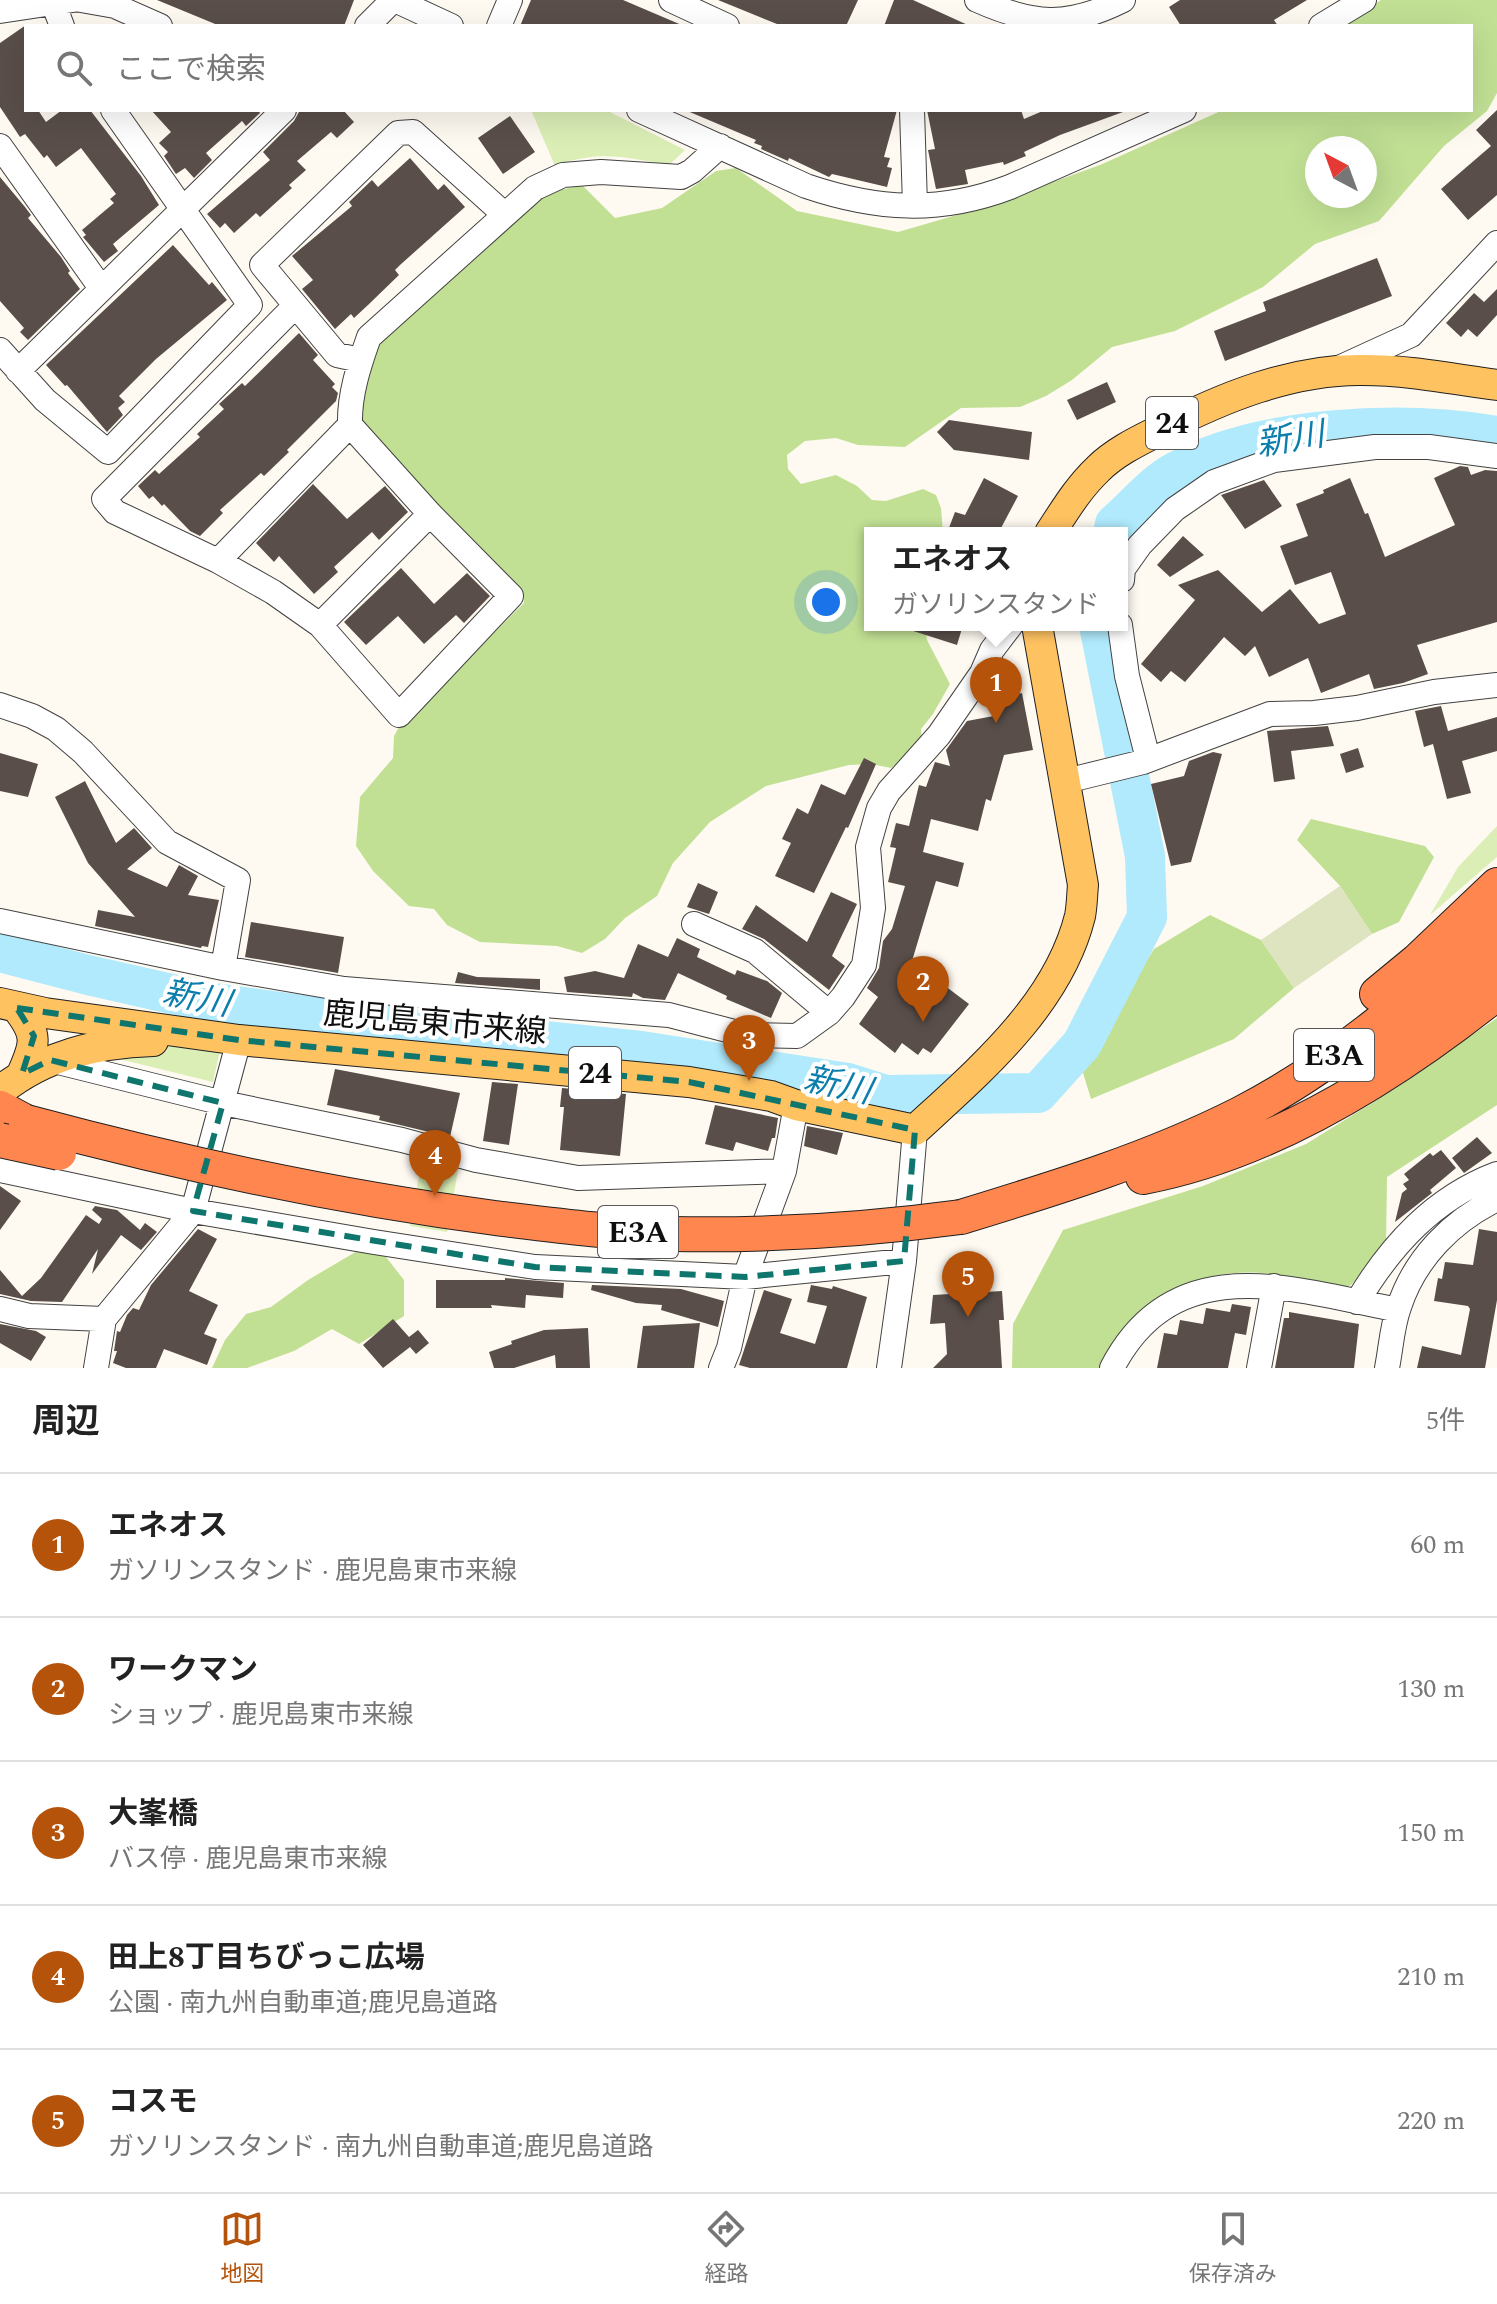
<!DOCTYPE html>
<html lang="ja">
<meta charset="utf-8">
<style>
body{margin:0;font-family:Spectral,"Noto Sans JP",serif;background:#f2f2f2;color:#222}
.compass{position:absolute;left:1305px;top:136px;width:72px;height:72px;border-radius:50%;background:#fff;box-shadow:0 8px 32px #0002;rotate:319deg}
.you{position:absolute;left:826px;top:602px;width:28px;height:28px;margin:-20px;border:6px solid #fff;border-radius:50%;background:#1a73e8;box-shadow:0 0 0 12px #1a73e833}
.badge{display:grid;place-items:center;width:52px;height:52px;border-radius:50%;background:#b45309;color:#fff;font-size:26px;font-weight:700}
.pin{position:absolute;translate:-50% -66px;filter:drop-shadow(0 2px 4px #0008)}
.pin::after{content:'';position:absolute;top:42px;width:28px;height:24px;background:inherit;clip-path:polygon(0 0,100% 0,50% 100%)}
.popup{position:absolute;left:864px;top:527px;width:264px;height:104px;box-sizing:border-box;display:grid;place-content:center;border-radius:0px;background:#fff;filter:drop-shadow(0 2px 6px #0005);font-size:26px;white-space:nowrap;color:#767676}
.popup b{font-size:30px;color:#222}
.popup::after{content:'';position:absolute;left:50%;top:100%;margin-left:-16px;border:16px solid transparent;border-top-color:#fff}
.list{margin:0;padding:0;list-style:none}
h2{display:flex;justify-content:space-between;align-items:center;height:104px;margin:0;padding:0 32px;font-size:34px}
h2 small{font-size:26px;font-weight:400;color:#767676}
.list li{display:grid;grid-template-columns:52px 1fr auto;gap:24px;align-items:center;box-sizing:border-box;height:144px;padding:0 32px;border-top:2px solid #e0e0e0}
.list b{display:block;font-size:30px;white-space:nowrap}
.list p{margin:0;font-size:26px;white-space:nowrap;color:#767676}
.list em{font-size:26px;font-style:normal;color:#767676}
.icon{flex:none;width:44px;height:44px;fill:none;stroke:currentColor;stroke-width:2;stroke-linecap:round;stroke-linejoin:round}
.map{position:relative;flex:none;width:1497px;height:1368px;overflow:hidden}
.search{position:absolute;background:#fff;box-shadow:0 8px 32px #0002;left:24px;right:24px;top:24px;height:88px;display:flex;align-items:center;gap:20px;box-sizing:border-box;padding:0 28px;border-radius:0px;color:#767676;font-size:30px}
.sheet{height:824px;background:#fff}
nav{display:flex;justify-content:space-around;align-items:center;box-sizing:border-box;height:112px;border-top:2px solid #e0e0e0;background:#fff;font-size:22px;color:#767676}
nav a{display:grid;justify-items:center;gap:4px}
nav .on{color:#b45309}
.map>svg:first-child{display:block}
.green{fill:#dbeeb6}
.forest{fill:#c1e094;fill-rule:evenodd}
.cemetery{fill:#dde4bf}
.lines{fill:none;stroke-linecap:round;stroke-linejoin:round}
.river{stroke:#b0eafc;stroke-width:40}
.building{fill:#594e4a}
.minor-casing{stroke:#424242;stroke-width:26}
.major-casing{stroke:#202020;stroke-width:32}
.highway-casing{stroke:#202020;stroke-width:36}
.minor{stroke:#fff;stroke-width:24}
.major{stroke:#ffc261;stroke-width:30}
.highway{stroke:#ff864f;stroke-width:34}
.highway-bridge-casing{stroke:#202020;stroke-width:36;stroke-linecap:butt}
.highway-bridge{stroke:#ff864f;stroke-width:34}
.marked{fill:none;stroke:#0f766e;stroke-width:6;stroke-dasharray:16 10;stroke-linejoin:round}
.labels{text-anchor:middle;stroke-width:8;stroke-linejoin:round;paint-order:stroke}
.shield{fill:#fff;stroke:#575757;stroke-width:2}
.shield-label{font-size:30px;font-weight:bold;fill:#0f0f0f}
.street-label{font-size:32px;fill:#0f0f0f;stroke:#fff}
.water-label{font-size:34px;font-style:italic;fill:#0b7eae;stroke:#fff}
</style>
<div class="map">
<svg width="1497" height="1368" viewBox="0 0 1497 1368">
<rect width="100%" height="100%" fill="#fffaf1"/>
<path class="green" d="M531 110H606L685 150 669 165C624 157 598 150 555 166Z
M1497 826V857L1430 915 1458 867Z
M221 1046 213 1082 107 1056 110 1047Z
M422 1159 459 1165 447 1232 410 1226Z"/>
<path class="forest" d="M1381 0H1497V93L1487 111 1444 146 1379 221 1315 244 1263 287 1175 331 1112 347 1072 380 1046 396 1020 407 961 408 905 447 858 445 836 438 805 441 787 455 788 469 801 484 836 475 857 486 872 500 886 501 923 489 936 495 941 508 943 533H870V625H925L927 640 950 684 933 714 921 729 922 743 891 768 871 764 849 765 766 786 710 822 673 863 657 896 625 918 605 939 582 953 557 946 480 942 447 925 434 909 409 906 373 871 356 846 360 797 393 758 394 736 399 727 524 603 523 591 409 476 361 422 362 400 376 343 543 194 582 185 615 218 662 208 716 171 736 168 797 211 898 232 981 208 1100 165 1223 110H1471V26H1341ZM1317 148H1365V196H1317Z
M1311 819 1425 846 1434 857 1399 922 1372 934 1340 886 1297 840Z
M1210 915 1261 940 1294 988 1234 1039 1091 1099 1083 1073 1105 1026 1154 949Z
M1497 1018V1105L1387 1177 1386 1246 1351 1285 1340 1289C1314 1284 1287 1275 1261 1273 1209 1269 1151 1290 1121 1334 1114 1344 1111 1357 1106 1368H1012L1013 1324 1063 1230 1203 1186 1306 1144 1377 1100Z
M364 1247 382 1252 404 1280V1316L359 1344 332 1329 294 1351 247 1368H212L225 1340 246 1314 271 1307 308 1280Z"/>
<path class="cemetery" d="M1340 886 1372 934 1294 988 1261 940Z"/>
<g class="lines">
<path class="river" d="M1113 533 1115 524C1134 508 1153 484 1175 472 1261 425 1402 420 1497 436
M0 952 88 975 207 1002 325 1018 641 1051 848 1083 886 1095 1038 1093 1082 1044 1147 917 1145 856 1099 625"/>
</g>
<path class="building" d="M157 0H354L344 26H220Z
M531 0H623L684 26H520Z
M718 0H858L846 26H782Z
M894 0H913L970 26H884Z
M1180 0H1307L1274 20 1278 26H1181L1169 7Z
M26 25V110H38L46 122 62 110H90L141 176 159 205 113 244 118 251 104 262 83 237 86 235 82 230 114 203 110 199 116 194 81 148 56 167 47 155 44 158 25 134 20 137 0 107V43Z
M151 110H258L260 113 246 126 242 121 206 153 212 160 194 178 185 168 176 174 164 156 168 152 159 143 171 132Z
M300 110H343L354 122 337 138 331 132 297 161 306 170 289 185 292 188 260 217 256 213 234 233 225 223 220 228 207 214 270 160 263 152 294 121Z
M685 110H897L884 157 890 158 887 167 892 168 887 187 832 174 829 177 789 158 788 161 761 149 762 146 754 143 756 140Z
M927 110H1021L1024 119 1045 110 1123 112 1060 135 1024 152 1026 156 1004 165 1003 162 965 170 968 184 936 189 928 150 935 149Z
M1497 110V195L1468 220 1441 189 1491 146 1476 130Z
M510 116 535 152 503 174 478 138Z
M410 158 438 190 444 184 465 207 400 265 395 270 399 275 368 305 354 318 351 314 335 329 302 289 313 280 292 256 352 206 349 202 372 180 378 187Z
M0 177 25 207 31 215 28 218 61 257 70 271 68 273 80 289 28 340 20 332 24 328 0 301Z
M173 245 209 285 212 282 227 300 156 359 119 396 125 402 118 408 123 415 107 432 67 385 65 386 46 365Z
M1377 258 1392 296 1225 361 1214 331 1266 311 1263 302Z
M1497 289V315L1477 337 1468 329 1461 337 1446 323 1474 293 1484 302Z
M299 333 318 355 313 360 335 384 332 387 338 393 336 401 287 450 289 452 264 476 261 473 220 510 223 513 200 536 190 531 164 504 162 506 153 496 149 499 138 486 155 470 159 474 200 437 197 434 224 409 219 404 242 383 245 386Z
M1107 382 1116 402 1077 420 1067 400Z
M949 420 1032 432 1029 460 954 450 937 432Z
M1460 466 1468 467 1471 475 1485 470 1497 471V622L1417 645 1428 674 1403 683 1374 689 1369 674 1321 693 1308 658 1269 677 1255 646 1245 656 1224 637 1185 682 1171 671 1161 682 1141 664 1195 600 1178 585 1218 570 1262 612 1290 589 1319 624 1346 614 1331 572 1295 585 1280 546 1308 536 1296 504 1324 493 1323 490 1350 478 1365 514 1368 513 1385 557 1455 525 1434 478Z
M984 478 1018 496 1001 528 1008 530V533H947L955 512 965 515Z
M1264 480 1282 506 1245 529 1221 495Z
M313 484 347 519 385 486 408 512 379 540 372 532 334 567 338 572 314 594 279 556 274 562 256 543Z
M1183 536 1204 555 1170 577 1157 565Z
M401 568 434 604 467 573 490 596 464 623 456 615 424 644 398 616 366 645 344 622Z
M908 625H963L957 645 907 629Z
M1022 693 1033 750 1004 755 991 801 986 799 978 831 931 819 923 852 964 863 958 887 936 881 912 961 969 1004 931 1053 923 1048 918 1055 902 1043 895 1053 859 1024 878 997 867 988 879 968 883 941 892 929 905 886 888 882 896 848 890 847 896 823 909 826 919 785 926 787 935 762 950 766 946 750 967 721 999 715 996 698Z
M1441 706 1448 731 1497 717V751L1462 761 1471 793 1447 799 1433 744 1424 747 1415 711Z
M1328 726 1334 746 1291 751 1295 779 1274 782 1267 731Z
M1358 748 1364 767 1346 773 1340 754Z
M1213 752 1222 754 1191 862 1171 866 1151 784 1184 776 1189 761Z
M0 753 38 764 28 797 0 791Z
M864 758 876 764 848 828 846 827 814 893 775 876 791 843 782 839 797 808 808 814 821 784 845 795Z
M85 781 116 843 134 828 152 848 127 869 167 887 179 865 198 876 188 895 219 900 208 947 202 946 201 948 95 926 98 910 135 917 88 863 55 797Z
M698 883 718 892 709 914 687 907Z
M831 892 857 904 832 956 845 966 829 990 764 939 742 929 756 905 807 942Z
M251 922 344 937 338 973 245 957Z
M677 938 700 949 697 957 735 975 737 970 767 981 782 993 771 1018 726 999 727 996 678 973 665 1000 643 998 633 993 632 997 567 992 564 977 595 971 624 978 638 944 668 957Z
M458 972 477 977 540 979V990L455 983Z
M335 1069 460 1093 450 1137 379 1120 380 1116 327 1105Z
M492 1082 518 1084 509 1145 483 1141Z
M562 1088 626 1094 620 1156 560 1150 564 1107H560Z
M715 1105 778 1118 775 1138H772L768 1151 736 1142 733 1151 705 1144Z
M807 1126 843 1133 837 1155 804 1146Z
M1477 1137 1492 1153 1464 1173 1452 1158Z
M1441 1150 1456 1168 1430 1190 1432 1193 1395 1222 1402 1193 1407 1189 1403 1184 1409 1180 1404 1174 1430 1153 1433 1156Z
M0 1186 21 1201 0 1230Z
M95 1206 117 1210 140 1230 145 1223 157 1232 141 1250 121 1235 92 1274 98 1249 62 1302 31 1301 0 1294V1270L22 1296 41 1278 86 1215 99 1224 102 1219 92 1210Z
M198 1229 217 1239 189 1291 218 1305 204 1334 217 1339 207 1365 164 1349 156 1368H126L113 1363 117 1351H114L117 1331 120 1332 127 1315 133 1308 139 1310 151 1285Z
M1479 1229 1497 1232V1300L1485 1368H1417L1422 1346 1461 1355 1470 1309 1468 1306 1434 1301 1438 1278 1442 1279 1445 1262 1473 1265Z
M505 1278 564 1283 563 1298 526 1295 525 1308 491 1305 492 1308H436V1280H505Z
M592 1285 681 1289 724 1301 718 1327 661 1310 662 1305 636 1303 591 1290Z
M811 1285 832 1289 833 1286 867 1297 847 1368H750L739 1365 764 1290 792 1299 780 1333 815 1344 827 1306 807 1302Z
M1002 1291 1004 1320H999L1002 1368H933L947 1354 945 1323 930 1324 933 1295Z
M1232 1304 1251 1307 1246 1335 1235 1333 1228 1368H1157L1164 1333 1177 1335 1180 1320 1203 1324 1206 1308 1230 1312Z
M1289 1312 1359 1324 1354 1368H1275L1284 1318H1289Z
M393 1319 409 1337 418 1330 429 1343 416 1354 410 1347 383 1368 363 1345Z
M700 1323 694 1368H637L643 1326Z
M0 1324 36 1331 46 1337 31 1361 0 1343Z
M588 1328 590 1368H556L555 1355 514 1368H494L489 1352 512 1344 511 1341 544 1330Z"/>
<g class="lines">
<defs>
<path id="minor" d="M52 0 62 26
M81 0 115 6 160 26
M395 0 451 26
M671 0 727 26
M977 0C1033 25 1067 28 1123 0
M0 11 73 0
M367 26 393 0
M499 26 510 0
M1321 26 1364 0
M639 110 806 186C877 210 939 214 1010 187L1184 110
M912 110 915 205
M0 146 101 288
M295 306 104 499 115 512 218 561 273 592 320 625 399 715 511 596 430 514 350 425C349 395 359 365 369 337L535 188 563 175 601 172 681 177 692 171 720 146
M0 350 45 400 108 452 250 305 113 110
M360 360 337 355 262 265 398 133 413 132 504 214
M1339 368 1411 335 1497 243
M18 371 284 110
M218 561 350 425
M1122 580 1123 569 1140 545 1175 509 1214 482 1274 460 1375 447H1429L1497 456
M320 625 430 514
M1120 625 1127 676 1148 759
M0 705 32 716 56 729 83 752 167 842 238 880 223 968
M1066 781 1143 762 1270 714 1314 713 1357 708 1434 692 1497 685
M0 921 223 968 344 989 669 1015 746 1035 797 1036 829 1013 843 997 864 965 873 908 868 847 879 808 889 791 939 735 982 673 992 650 1011 625
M694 924 755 951 829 1013
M50 1060 223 1103 402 1140 476 1160 578 1178 784 1171
M0 1170 193 1211 374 1242 535 1267 745 1277 904 1261
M1357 1302C1391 1245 1434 1198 1497 1174
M0 1309 29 1316 104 1319 193 1211 239 1040
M96 1368 104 1319
M721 1368 729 1348 745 1277 784 1171 796 1105
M889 1368 904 1261 915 1130
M1112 1368C1174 1248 1293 1289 1398 1310
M1259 1368 1274 1286
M1387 1368C1391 1348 1392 1326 1399 1307 1415 1258 1452 1221 1497 1199"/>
<path id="major" d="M1050 533C1065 510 1078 488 1098 469 1115 452 1138 441 1160 430 1221 398 1292 369 1363 370 1408 370 1453 379 1497 385
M0 1003 45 1013 239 1040 689 1082 771 1096 796 1105 915 1130C979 1071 1058 1005 1080 916 1082 906 1082 895 1083 885L1037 625
M17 1008C38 1035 36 1043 22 1074
M0 1091C45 1055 96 1043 153 1041"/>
<path id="highway" d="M1377 994 1417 961 1497 885
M1354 1070 1413 1028 1497 959
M0 1108 26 1122
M1143 1177C1271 1153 1397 1073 1497 993
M961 1217C1056 1188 1151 1159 1240 1114 1336 1065 1418 992 1497 921"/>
</defs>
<use href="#minor" class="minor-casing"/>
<use href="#major" class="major-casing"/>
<use href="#highway" class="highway-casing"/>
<use href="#minor" class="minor"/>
<use href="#major" class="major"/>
<use href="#highway" class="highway"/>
<defs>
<path id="highway-bridge" d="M26 1122C182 1164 334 1197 495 1218 553 1225 612 1233 671 1234 768 1236 864 1230 961 1217
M0 1140 59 1153"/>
</defs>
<use href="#highway-bridge" class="highway-bridge-casing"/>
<use href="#highway-bridge" class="highway-bridge"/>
</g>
<path class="marked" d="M17 1008 239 1040 689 1082 915 1130 904 1261 745 1277 535 1267 193 1211 223 1103 50 1060 22 1074 34 1036Z"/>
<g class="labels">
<g class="shield">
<rect x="1146" y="397" width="52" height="52" rx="6"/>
<rect x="1294" y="1029" width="80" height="52" rx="6"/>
<rect x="569" y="1047" width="52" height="52" rx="6"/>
<rect x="598" y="1206" width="80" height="52" rx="6"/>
</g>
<g class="shield-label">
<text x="1172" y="433">24</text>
<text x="1334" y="1065">E3A</text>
<text x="595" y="1083">24</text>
<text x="638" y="1242">E3A</text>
</g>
<g class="street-label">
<text transform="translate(435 1022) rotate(5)" y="11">鹿児島東市来線</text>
</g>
<g class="water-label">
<text transform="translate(1290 438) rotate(-9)" y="12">新川</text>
<text transform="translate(197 997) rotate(11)" y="12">新川</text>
<text transform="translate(838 1084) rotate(12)" y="12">新川</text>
</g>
</g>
</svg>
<svg class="compass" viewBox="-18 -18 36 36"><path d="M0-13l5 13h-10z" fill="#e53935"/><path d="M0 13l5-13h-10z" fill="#767676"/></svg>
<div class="you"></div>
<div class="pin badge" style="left:996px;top:723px">1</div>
<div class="popup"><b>エネオス</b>ガソリンスタンド</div>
<div class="pin badge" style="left:923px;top:1022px">2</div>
<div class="pin badge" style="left:749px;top:1081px">3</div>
<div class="pin badge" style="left:435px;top:1196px">4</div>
<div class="pin badge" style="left:968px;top:1317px">5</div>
<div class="search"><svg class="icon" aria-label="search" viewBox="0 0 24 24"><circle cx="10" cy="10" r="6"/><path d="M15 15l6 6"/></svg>ここで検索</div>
</div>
<section class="sheet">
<h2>周辺<small>5件</small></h2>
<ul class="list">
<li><span class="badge">1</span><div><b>エネオス</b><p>ガソリンスタンド · 鹿児島東市来線</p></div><em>60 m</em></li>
<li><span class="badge">2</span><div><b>ワークマン</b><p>ショップ · 鹿児島東市来線</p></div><em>130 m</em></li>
<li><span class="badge">3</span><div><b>大峯橋</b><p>バス停 · 鹿児島東市来線</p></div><em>150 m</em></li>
<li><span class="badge">4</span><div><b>田上8丁目ちびっこ広場</b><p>公園 · 南九州自動車道;鹿児島道路</p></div><em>210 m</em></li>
<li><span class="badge">5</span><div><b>コスモ</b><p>ガソリンスタンド · 南九州自動車道;鹿児島道路</p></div><em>220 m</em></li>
</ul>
</section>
<nav>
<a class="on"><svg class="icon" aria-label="map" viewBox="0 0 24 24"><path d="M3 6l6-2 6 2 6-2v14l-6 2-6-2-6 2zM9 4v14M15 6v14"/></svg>地図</a>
<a><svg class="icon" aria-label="directions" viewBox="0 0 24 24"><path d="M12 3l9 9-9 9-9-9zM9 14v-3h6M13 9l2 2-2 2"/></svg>経路</a>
<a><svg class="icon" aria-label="saved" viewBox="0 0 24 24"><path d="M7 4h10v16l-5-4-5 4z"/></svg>保存済み</a>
</nav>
